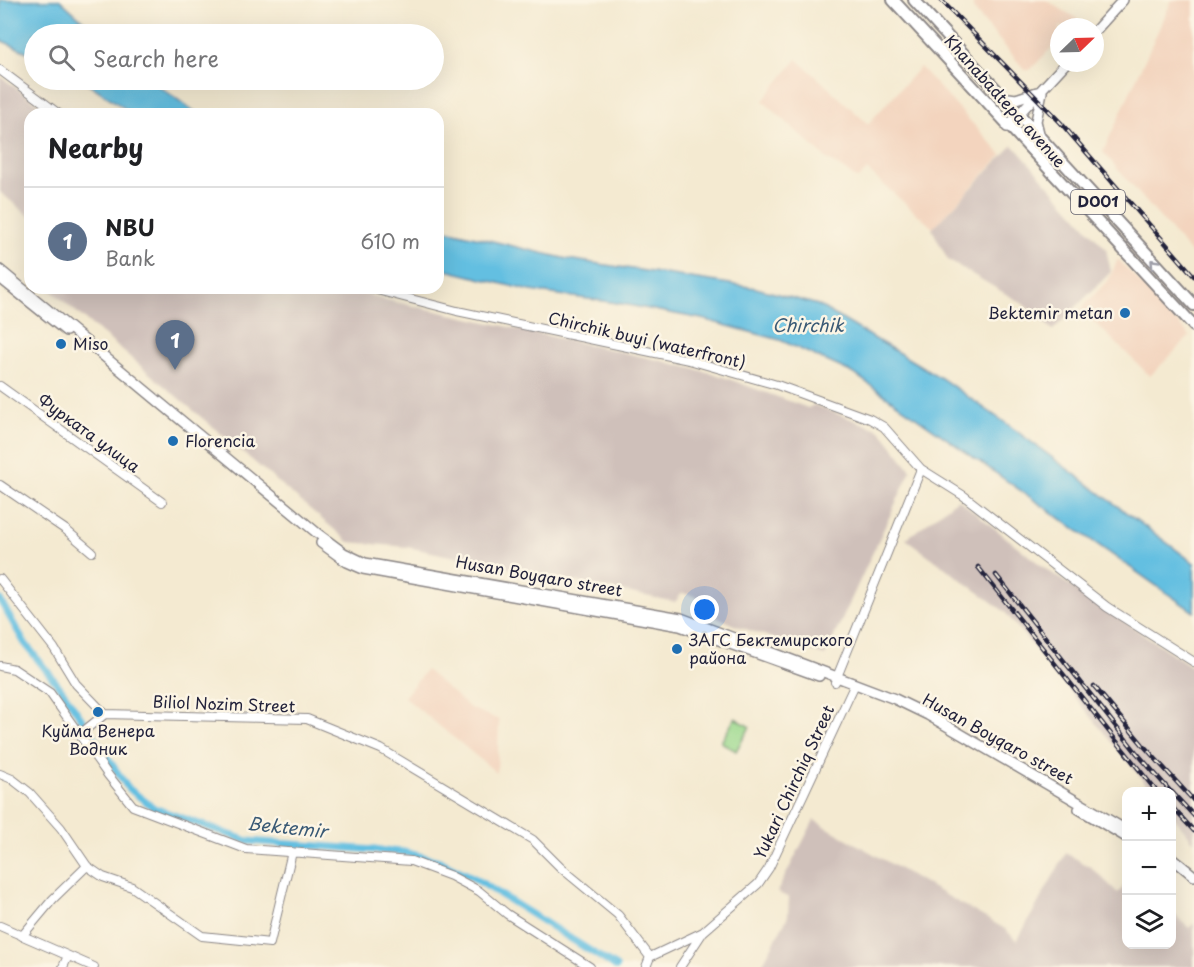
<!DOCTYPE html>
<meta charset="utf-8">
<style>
body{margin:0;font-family:"Playpen Sans",sans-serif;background:#f2f2f2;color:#202124}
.controls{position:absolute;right:18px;bottom:18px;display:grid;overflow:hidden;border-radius:12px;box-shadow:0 6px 24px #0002}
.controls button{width:54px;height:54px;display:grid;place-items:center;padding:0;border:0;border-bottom:2px solid #e0e0e0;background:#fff;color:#202124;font:30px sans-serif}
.compass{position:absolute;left:1050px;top:18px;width:54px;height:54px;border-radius:50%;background:#fff;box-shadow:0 6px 24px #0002;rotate:67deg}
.you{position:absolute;left:705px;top:610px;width:21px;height:21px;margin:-15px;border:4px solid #fff;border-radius:50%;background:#1a73e8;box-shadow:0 0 0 9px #1a73e833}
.badge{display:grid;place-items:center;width:39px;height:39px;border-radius:50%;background:#1f6fb2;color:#fff;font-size:20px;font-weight:700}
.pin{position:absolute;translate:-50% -50px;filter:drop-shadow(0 2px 3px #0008)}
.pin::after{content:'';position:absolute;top:32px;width:21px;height:18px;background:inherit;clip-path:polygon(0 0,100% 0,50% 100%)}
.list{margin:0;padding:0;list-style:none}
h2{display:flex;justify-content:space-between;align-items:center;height:78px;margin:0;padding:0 24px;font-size:26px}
h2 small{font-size:20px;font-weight:400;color:#757577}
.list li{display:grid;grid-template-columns:39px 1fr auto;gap:18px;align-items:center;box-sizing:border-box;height:108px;padding:0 24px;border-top:2px solid #e0e0e0}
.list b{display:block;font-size:22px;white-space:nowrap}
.list p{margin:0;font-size:20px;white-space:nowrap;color:#757577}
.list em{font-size:20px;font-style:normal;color:#757577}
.icon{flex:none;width:33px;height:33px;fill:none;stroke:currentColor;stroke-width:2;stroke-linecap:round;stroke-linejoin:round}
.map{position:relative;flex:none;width:1194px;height:967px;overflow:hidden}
.search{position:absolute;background:#fff;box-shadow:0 6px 24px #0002;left:24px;top:24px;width:420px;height:66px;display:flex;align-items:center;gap:15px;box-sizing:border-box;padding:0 21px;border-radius:33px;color:#757577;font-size:22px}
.panel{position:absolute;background:#fff;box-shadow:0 6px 24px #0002;left:24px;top:108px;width:420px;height:186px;border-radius:18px}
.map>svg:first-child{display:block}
.built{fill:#f3d4be}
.industrial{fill:#cfc0ba}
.green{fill:#9cd98e;stroke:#5f7e64;stroke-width:1.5}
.water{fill:#64bfe1;stroke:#43708e;stroke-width:1.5}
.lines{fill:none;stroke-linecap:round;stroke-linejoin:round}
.canal{stroke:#64bfe1;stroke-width:7}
.minor-casing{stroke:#8b8686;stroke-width:10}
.major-casing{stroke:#8b8686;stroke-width:12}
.highway-casing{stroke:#8b8686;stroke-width:14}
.minor{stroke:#fff;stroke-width:8}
.major{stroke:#fff;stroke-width:9}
.highway{stroke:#fff;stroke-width:10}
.rail-casing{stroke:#22223b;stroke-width:4.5}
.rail{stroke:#fcf5e5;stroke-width:2;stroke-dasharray:7;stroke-linecap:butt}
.oneway{stroke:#9c9ca7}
.poi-dot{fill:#1f6fb2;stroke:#fcf5e5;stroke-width:2}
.labels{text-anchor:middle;stroke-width:5;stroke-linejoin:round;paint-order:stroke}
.shield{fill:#fcf5e5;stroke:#63616e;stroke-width:1.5}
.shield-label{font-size:15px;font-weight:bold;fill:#22223b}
.street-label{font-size:16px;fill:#22223b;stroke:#fcf5e5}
.poi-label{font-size:16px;fill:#22223b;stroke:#fcf5e5;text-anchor:start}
.water-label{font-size:18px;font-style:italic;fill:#395975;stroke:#fcf5e5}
</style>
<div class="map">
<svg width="1194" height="967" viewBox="0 0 1194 967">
<rect width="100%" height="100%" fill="#fcf5e5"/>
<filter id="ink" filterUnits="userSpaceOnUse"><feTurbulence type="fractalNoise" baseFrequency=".0167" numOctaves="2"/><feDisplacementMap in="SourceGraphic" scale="12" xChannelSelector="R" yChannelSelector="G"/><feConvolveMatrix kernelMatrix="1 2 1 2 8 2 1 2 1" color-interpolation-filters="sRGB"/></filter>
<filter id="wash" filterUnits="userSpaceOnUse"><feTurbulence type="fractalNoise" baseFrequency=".008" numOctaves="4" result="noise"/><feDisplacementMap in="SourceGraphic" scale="24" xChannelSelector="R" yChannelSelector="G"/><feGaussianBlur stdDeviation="1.35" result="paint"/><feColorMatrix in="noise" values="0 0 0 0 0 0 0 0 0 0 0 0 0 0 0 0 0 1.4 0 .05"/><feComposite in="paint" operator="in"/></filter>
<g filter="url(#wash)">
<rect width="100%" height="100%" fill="#f4ead1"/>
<path class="built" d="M973 0H1046L1079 20 1072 27H1059V40L1030 70H1025L973 9Z
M1172 0H1194V257L1103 152Z
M797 59 868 124 920 67 1002 155 933 228 867 170 858 179 827 159 763 101Z
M1118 259 1190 336 1150 376 1081 309 1109 279Z
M426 670 470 708 499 720 497 773 404 697Z"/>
<path class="industrial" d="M0 76 52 114H30V217L0 192Z
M1013 145 1106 249 1111 272 1053 330 1023 304 948 260 932 229Z
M48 288H353L377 298 658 360 715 374 808 408 814 405 880 430 911 470 825 656 734 625 708 612 710 600 682 593 675 602 407 547 349 542Z
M958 499 1047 570 1194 668V842L1172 815V792L1152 791 1004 611 906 539Z
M814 820 1005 929 1017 941 1066 853 1092 868 1118 893 1126 884V944H1172V912L1189 928 1194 923V967H761L788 916 789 898 777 892Z"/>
<path class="green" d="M735 718 750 727 736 751 721 742Z"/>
<path class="water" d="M0 0H60L98 34H34V55L0 40Z
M83 80H150L198 114H133Z
M438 228 567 259 756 288 818 305 941 378 1007 424 1194 563V612L853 373 780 340 702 319 617 303 531 291 438 268Z"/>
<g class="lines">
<path class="canal" d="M0 600 24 642 62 690 128 788 154 808 248 841 403 852 439 861 474 878 616 967"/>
</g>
</g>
<g filter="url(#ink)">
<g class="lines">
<defs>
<path id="minor" d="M0 70 59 114
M369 288 457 311 689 360 777 385 870 419 884 427 921 469 964 496 1107 607 1194 662
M0 386 162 502
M0 485 66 530 92 552
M0 579 54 648 76 684 105 714 307 719 381 749 533 840 560 867 618 915 650 957
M0 666 14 669 50 693 108 775 133 806 246 849 411 861 451 876 479 891 507 914 590 967
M835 682 921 469
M80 734 105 714
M0 774 12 779 30 793 61 828 87 866 103 877 132 887 202 936 270 943 292 852
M0 926 94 967
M22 936 53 899 87 866
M63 967 68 956
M646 967 650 957 703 932
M680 967 703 932 758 884 769 868 855 684"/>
<path id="major" d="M1095 31 1123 0
M1002 97 1016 99 1037 92
M1007 127 1066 63
M1040 137 1036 121 1042 92
M0 270 317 533 344 553 365 563 681 618 895 699 928 715 1126 830
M0 278 66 331
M321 543 347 562 363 569 680 626 819 676
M1079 809 1126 837
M1172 858 1194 876"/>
<path id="highway" d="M893 0 1194 326
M914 0 1194 305"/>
</defs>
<use href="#minor" class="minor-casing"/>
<use href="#major" class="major-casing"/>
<use href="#highway" class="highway-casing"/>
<use href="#minor" class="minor"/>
<use href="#major" class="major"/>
<use href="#highway" class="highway"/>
<defs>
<path id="rail" d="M941 0 1060 122 1194 276
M978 567 1157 792
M996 575 1136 752 1171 792
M1094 686 1143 745 1194 801
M1172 792 1194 816
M1172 807 1194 831"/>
</defs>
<use href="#rail" class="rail-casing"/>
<use href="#rail" class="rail"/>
</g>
<defs><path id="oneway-chevron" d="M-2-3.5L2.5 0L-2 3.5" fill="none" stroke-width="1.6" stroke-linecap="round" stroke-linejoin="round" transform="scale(1.5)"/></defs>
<use class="oneway" href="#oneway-chevron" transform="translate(1154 263) rotate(-133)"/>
</g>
<g class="poi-dot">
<circle cx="1125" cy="313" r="6"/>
<circle cx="61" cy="344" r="6"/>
<circle cx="173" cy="441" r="6"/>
<circle cx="677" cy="649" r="6"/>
<circle cx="98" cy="712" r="6"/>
</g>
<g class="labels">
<rect class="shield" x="1071" y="190" width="54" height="24" rx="4.5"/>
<g class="shield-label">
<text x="1098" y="207">D001</text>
</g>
<g class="street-label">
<text transform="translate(1005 101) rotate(48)" y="6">Khanabadtepa avenue</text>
<text transform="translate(647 340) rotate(13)" y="6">Chirchik buyi (waterfront)</text>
<text transform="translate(89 433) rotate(36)" y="6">Фурката улица</text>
<text transform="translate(539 576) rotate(10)" y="6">Husan Boyqaro street</text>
<text transform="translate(224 704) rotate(2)" y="6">Biliol Nozim Street</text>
<text transform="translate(998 739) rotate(29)" y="6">Husan Boyqaro street</text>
<text transform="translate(794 782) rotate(-65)" y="6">Yukari Chirchiq Street</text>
</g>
<g class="poi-label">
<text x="1113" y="319" text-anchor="end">Bektemir metan</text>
<text x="73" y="350">Miso</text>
<text x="185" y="447">Florencia</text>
<text x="689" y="646">ЗАГС Бектемирского<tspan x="689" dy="18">района</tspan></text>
<text x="98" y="737" text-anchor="middle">Куйма Венера<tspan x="98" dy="18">Водник</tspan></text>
</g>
<g class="water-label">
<text x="808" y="332">Chirchik</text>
<text transform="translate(287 828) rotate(6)" y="6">Bektemir</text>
</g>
</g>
</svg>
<div class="controls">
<button>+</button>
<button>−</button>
<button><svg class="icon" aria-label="layers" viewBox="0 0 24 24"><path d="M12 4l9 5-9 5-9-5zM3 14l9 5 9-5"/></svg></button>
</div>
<svg class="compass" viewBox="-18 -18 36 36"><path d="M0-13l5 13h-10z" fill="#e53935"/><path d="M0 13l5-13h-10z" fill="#757577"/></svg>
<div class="you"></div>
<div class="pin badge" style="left:175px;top:370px;background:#5c6f8a">1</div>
<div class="search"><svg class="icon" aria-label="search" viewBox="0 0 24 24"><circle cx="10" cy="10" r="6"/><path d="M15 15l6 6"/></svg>Search here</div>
<section class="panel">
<h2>Nearby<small></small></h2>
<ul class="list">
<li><span class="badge" style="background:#5c6f8a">1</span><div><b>NBU</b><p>Bank</p></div><em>610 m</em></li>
</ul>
</section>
</div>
